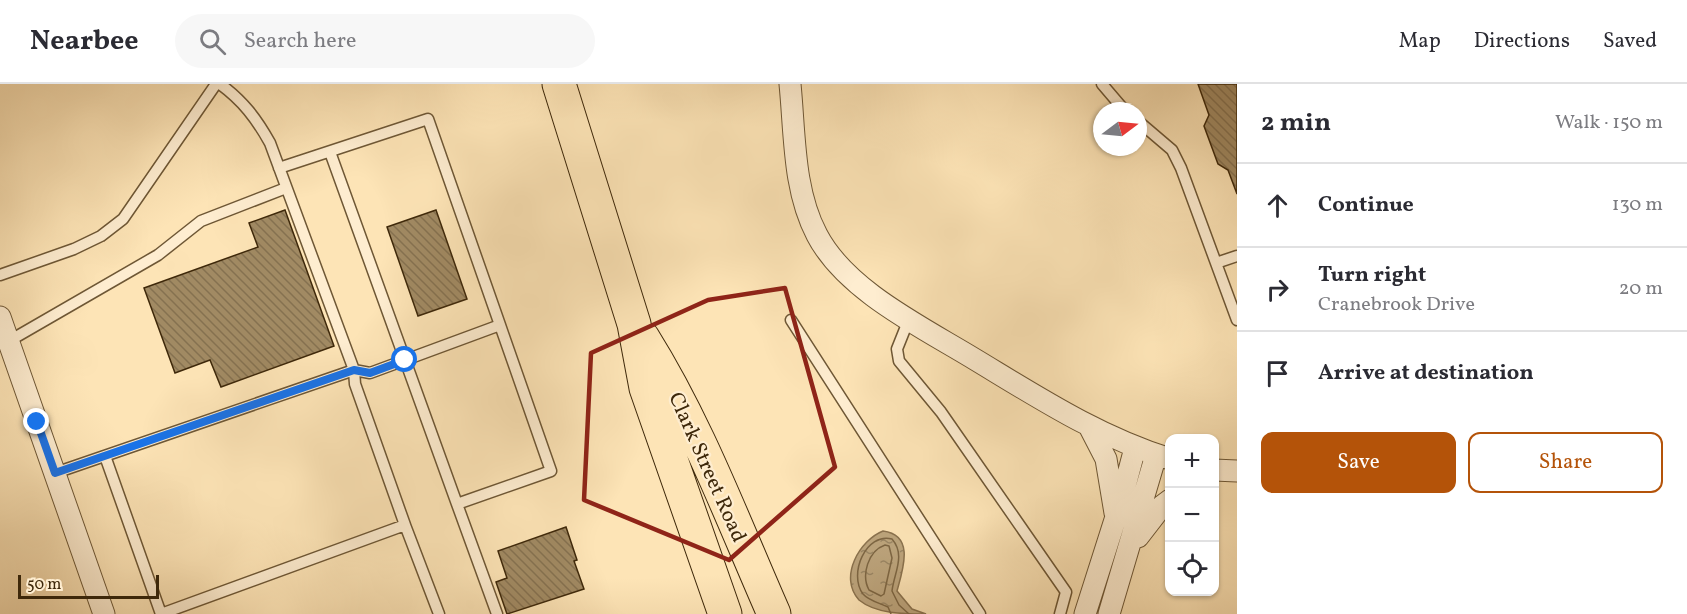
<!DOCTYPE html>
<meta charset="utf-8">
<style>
body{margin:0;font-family:Vollkorn,serif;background:#f7f7f7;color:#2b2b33}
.controls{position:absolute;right:18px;bottom:18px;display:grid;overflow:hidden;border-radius:12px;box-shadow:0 2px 4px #0004}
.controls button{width:54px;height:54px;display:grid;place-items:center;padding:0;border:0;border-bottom:2px solid #e1e1e2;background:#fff;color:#2b2b33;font:30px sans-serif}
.compass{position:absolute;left:1093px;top:18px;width:54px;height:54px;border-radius:50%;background:#fff;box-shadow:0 2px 4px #0004;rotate:74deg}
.scale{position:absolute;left:18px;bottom:15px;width:141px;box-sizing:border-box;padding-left:6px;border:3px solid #3e280a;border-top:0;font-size:16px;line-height:21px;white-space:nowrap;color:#3e280a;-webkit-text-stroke:4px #feedd0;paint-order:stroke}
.stop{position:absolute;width:18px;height:18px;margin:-14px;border:4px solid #1a73e8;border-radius:50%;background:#fff}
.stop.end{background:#1a73e8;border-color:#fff;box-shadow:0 2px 6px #0008}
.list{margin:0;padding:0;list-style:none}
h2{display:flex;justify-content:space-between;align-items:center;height:78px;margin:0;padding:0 24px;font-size:26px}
h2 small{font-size:20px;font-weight:400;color:#7c7c81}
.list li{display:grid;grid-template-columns:39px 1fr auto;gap:18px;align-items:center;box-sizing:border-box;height:84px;padding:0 24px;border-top:2px solid #e1e1e2}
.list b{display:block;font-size:22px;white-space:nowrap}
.list p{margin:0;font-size:20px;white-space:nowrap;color:#7c7c81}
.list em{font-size:20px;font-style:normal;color:#7c7c81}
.actions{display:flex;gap:12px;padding:18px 24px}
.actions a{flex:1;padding:14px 0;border:2px solid #b45309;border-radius:12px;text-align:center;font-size:21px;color:#b45309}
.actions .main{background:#b45309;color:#fff}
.icon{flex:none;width:33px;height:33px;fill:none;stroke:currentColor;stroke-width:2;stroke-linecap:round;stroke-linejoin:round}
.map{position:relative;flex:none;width:1237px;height:530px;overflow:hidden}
header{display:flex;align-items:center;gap:36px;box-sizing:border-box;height:84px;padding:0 30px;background:#fff;border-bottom:2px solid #e1e1e2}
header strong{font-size:28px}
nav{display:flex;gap:33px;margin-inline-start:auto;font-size:21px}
.search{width:420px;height:54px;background:#f7f7f7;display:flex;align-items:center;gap:15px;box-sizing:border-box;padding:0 21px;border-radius:33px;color:#7c7c81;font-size:22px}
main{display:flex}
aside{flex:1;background:#fff}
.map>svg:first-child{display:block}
.water{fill:url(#water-ripples);stroke:#8a724e;stroke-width:1.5}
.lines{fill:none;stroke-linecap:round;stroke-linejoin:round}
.shore{stroke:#7d6643;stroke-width:1.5}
.building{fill:url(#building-back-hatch);stroke:#3e280a;stroke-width:1.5}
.service-casing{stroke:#6e5735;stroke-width:13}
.minor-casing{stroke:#6e5735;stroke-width:23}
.trunk-casing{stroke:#3e280a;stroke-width:35}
.service{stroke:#feedd0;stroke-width:10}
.minor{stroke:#feedd0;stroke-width:21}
.trunk{stroke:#fde4b6;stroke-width:33}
.route{stroke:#1a73e8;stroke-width:8}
.marked{fill:none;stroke:#8f2418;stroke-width:4.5;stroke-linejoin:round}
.labels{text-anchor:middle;stroke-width:4.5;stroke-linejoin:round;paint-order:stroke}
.street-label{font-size:21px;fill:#3e280a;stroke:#feedd0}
</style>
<header>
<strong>Nearbee</strong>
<div class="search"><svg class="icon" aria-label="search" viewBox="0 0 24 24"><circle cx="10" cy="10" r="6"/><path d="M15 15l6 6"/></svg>Search here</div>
<nav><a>Map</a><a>Directions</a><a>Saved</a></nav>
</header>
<main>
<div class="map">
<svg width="1237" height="530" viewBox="0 0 1237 530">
<defs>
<pattern id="water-ripples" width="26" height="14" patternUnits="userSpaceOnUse" patternTransform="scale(1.5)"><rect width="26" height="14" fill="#bca47c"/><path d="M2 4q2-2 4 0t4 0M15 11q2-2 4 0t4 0" fill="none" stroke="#9a8664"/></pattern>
<pattern id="building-back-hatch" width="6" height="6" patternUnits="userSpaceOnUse" patternTransform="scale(1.5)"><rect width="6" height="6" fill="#a18a63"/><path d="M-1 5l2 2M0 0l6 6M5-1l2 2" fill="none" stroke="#857150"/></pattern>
</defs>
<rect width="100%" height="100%" fill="#fde4b6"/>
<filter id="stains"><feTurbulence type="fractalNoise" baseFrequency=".00333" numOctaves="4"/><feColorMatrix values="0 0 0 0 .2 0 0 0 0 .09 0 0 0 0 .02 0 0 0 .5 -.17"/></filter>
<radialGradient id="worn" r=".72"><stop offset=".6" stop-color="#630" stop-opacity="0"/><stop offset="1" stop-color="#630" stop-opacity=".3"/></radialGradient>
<path class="water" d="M883 447C915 451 903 485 897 507L912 525 926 530C904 530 876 530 859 516 838 493 860 456 883 447Z"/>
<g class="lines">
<path class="shore" d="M885 461 889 462 892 474 884 510 881 512 869 506C861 491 868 467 885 461Z
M891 530 888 523C880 519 869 517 863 510 848 490 866 448 892 455 906 471 894 489 892 507L899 521 909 530"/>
</g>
<path class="building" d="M1198 0H1237V110L1228 86 1218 80 1204 42 1209 31Z
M285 126 334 262 221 303 210 276 175 289 144 204 258 163 249 139Z
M436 126 467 215 418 232 387 143Z
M566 443 577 476 574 477 584 505 507 530 496 498 507 494 498 467Z"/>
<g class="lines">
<defs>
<path id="service" d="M1102 0 1125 27
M1138 37 1172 66 1181 84 1237 236
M279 84 428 35 500 241
M1216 179 1237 172
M0 191 74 165 101 152 123 135 216 0
M909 235 897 265 899 277 941 328 1066 508 1060 530
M791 236 980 530
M9 257 158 171 201 137 286 104
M105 372 161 530 405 441 355 300 354 286 270 59C256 34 243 17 220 0
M55 389 354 286 370 289 500 241 551 387 457 420 330 68
M457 420 497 530
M405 441 439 530"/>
<path id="minor" d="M790 0C795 50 793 106 817 151 846 207 924 244 976 276 1039 314 1099 353 1170 375
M0 233 104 530
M1090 344 1106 375 1115 429
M1214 386 1237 387
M1138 453 1162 422 1170 416
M1085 530 1121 417 1135 364
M1109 530 1156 371"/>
<path id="trunk" d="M559 0 634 240 646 304 725 530
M643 254C697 340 733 437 774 530"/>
</defs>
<use href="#service" class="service-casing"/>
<use href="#minor" class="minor-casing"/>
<use href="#trunk" class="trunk-casing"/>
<use href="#service" class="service"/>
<use href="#minor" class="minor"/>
<use href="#trunk" class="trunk"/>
</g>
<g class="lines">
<path class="route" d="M37 338 55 389 354 286 370 289 405 276"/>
</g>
<path class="marked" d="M785 204 835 383 729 476 584 416 591 269 708 216Z"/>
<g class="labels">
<g class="street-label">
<text transform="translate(708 383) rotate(66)" y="7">Clark Street Road</text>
</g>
</g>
<rect width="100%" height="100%" filter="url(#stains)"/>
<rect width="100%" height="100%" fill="url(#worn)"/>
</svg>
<div class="controls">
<button>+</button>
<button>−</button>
<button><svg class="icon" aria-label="locate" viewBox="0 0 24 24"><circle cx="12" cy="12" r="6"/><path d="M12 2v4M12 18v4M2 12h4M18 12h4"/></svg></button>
</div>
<svg class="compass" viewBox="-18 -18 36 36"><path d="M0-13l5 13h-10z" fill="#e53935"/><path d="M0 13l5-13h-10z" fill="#7c7c81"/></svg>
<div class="scale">50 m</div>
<div class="stop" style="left:405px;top:276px"></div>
<div class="stop end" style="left:37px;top:338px"></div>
</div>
<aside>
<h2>2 min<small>Walk · 150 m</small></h2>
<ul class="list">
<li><svg class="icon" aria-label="ahead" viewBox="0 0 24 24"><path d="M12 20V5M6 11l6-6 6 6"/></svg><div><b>Continue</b></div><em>130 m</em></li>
<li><svg class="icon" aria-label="right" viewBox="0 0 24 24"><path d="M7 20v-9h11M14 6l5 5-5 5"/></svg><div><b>Turn right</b><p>Cranebrook Drive</p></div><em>20 m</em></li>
<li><svg class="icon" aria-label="arrive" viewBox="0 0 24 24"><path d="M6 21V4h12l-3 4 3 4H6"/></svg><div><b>Arrive at destination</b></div></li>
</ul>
<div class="actions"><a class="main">Save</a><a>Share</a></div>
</aside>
</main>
